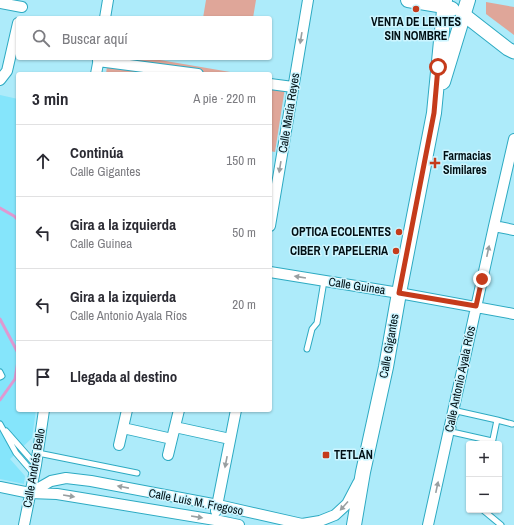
<!DOCTYPE html>
<html lang="es">
<meta charset="utf-8">
<style>
body{margin:0;font-family:"Archivo Narrow",sans-serif;background:#f7f7f7;color:#2b2b33}
.controls{position:absolute;right:12px;bottom:12px;display:grid;overflow:hidden;border-radius:4px;box-shadow:0 1px 3px #0004}
.controls button{width:36px;height:36px;display:grid;place-items:center;padding:0;border:0;border-bottom:1px solid #e1e1e2;background:#fff;color:#2b2b33;font:20px sans-serif}
.stop{position:absolute;width:12px;height:12px;margin:-9px;border:3px solid #c53b1b;border-radius:50%;background:#fff}
.stop.end{background:#c53b1b;border-color:#fff;box-shadow:0 1px 4px #0008}
.list{margin:0;padding:0;list-style:none}
h2{display:flex;justify-content:space-between;align-items:center;height:52px;margin:0;padding:0 16px;font-size:17px}
h2 small{font-size:13px;font-weight:400;color:#7c7c81}
.list li{display:grid;grid-template-columns:26px 1fr auto;gap:12px;align-items:center;box-sizing:border-box;height:72px;padding:0 16px;border-top:1px solid #e1e1e2}
.list b{display:block;font-size:15px;white-space:nowrap}
.list p{margin:0;font-size:13px;white-space:nowrap;color:#7c7c81}
.list em{font-size:13px;font-style:normal;color:#7c7c81}
.icon{flex:none;width:22px;height:22px;fill:none;stroke:currentColor;stroke-width:2;stroke-linecap:round;stroke-linejoin:round}
.map{position:relative;flex:none;width:514px;height:525px;overflow:hidden}
.search{position:absolute;background:#fff;box-shadow:0 1px 3px #0004;left:16px;top:16px;width:256px;height:44px;display:flex;align-items:center;gap:10px;box-sizing:border-box;padding:0 14px;border-radius:4px;color:#7c7c81;font-size:15px}
.panel{position:absolute;background:#fff;box-shadow:0 1px 3px #0004;left:16px;top:72px;width:256px;height:340px;border-radius:4px}
.map>svg:first-child{display:block}
.built{fill:#85e5fb}
.green{fill:#dfa699}
.lines{fill:none;stroke-linecap:round;stroke-linejoin:round}
.stream{stroke:#df99d1;stroke-width:3}
.service-casing{stroke:#2daac2;stroke-width:7}
.minor-casing{stroke:#2daac2;stroke-width:12}
.tertiary-casing{stroke:#2daac2;stroke-width:15}
.secondary-casing{stroke:#2daac2;stroke-width:16}
.service{stroke:#fff;stroke-width:5}
.minor{stroke:#fff;stroke-width:10}
.tertiary{stroke:#fff;stroke-width:13}
.secondary{stroke:#fff;stroke-width:14}
.oneway{fill:#999fa1}
.route{stroke:#c53b1b;stroke-width:5}
.poi-dot{fill:#c53b1b;stroke:#ccf5ff;stroke-width:1.5}
.labels{text-anchor:middle;stroke-width:3;stroke-linejoin:round;paint-order:stroke}
.poi-label{font-size:12px;font-weight:bold;fill:#000f14;stroke:#ccf5ff;text-anchor:start}
.street-label{font-size:12px;fill:#000f14;stroke:#ccf5ff}
</style>
<div class="map">
<svg width="514" height="525" viewBox="0 0 514 525">
<rect width="100%" height="100%" fill="#adebfa"/>
<path class="built" d="M0 95 18 99V410H36L32 438 10 459 25 476 24 484 0 479Z"/>
<path class="green" d="M206 0H256L253 18H203Z
M486 2 514 7V35L486 14Z
M108 58H148L242 74H106Z
M270 79 286 81 275 152 270 151Z"/>
<g class="lines">
<path class="stream" d="M0 208 14 216 18 220
M0 319 18 353
M0 400 15 379 18 361"/>
<defs>
<path id="service" d="M307 349 312 329 317 323 324 281
M0 372 2 376 0 377
M456 415 457 411 497 420 492 444
M497 420 512 424
M0 424 16 453 34 474
M453 428 452 432 492 441
M6 431 35 464
M38 453 137 473
M483 510 501 525"/>
<path id="minor" d="M0 3 22 7
M105 18 108 0
M98 61 198 74
M96 74 99 58
M0 80 7 71 18 23
M270 84 293 87
M270 226 308 0
M494 226 514 230
M270 272 399 293 514 314
M175 427 230 439
M123 428 172 439
M119 445 127 410
M168 455 179 410
M0 487 30 493 57 494 215 520 239 525
M30 493 51 481 66 478 91 481 218 505 302 524 320 521 335 515 347 504 358 483
M216 511 236 410
M24 525 36 465 44 410
M428 525 494 226 514 139"/>
<path id="tertiary" d="M463 14 508 49 514 52"/>
<path id="secondary" d="M408 0 444 6 452 9
M443 82 468 0
M354 525 363 472 386 367 399 293 434 113 445 0"/>
</defs>
<use href="#service" class="service-casing"/>
<use href="#minor" class="minor-casing"/>
<use href="#tertiary" class="tertiary-casing"/>
<use href="#secondary" class="secondary-casing"/>
<use href="#service" class="service"/>
<use href="#minor" class="minor"/>
<use href="#tertiary" class="tertiary"/>
<use href="#secondary" class="secondary"/>
</g>
<defs><path id="oneway-solid" d="M-6-.8H1V-3.2L6.5 0L1 3.2V.8H-6Z"/></defs>
<g class="oneway">
<use href="#oneway-solid" transform="translate(301 38) rotate(99)"/>
<use href="#oneway-solid" transform="translate(280 167) rotate(99)"/>
<use href="#oneway-solid" transform="translate(488 251) rotate(-78)"/>
<use href="#oneway-solid" transform="translate(300 277) rotate(-171)"/>
<use href="#oneway-solid" transform="translate(226 462) rotate(101)"/>
<use href="#oneway-solid" transform="translate(123 487) rotate(-169)"/>
<use href="#oneway-solid" transform="translate(437 487) rotate(-78)"/>
<use href="#oneway-solid" transform="translate(69 496) rotate(9)"/>
<use href="#oneway-solid" transform="translate(344 506) rotate(132)"/>
<use href="#oneway-solid" transform="translate(197 517) rotate(9)"/>
</g>
<g class="lines">
<path class="route" d="M438 67 434 113 399 293 476 306 482 279"/>
</g>
<g class="poi-dot">
<circle cx="416" cy="9" r="4"/>
<path d="M433 157h4v4h4v4h-4v4h-4v-4h-4v-4h4z"/>
<circle cx="399" cy="232" r="4"/>
<circle cx="396" cy="251" r="4"/>
<rect x="322" y="451" width="8" height="8" rx="2"/>
</g>
<g class="labels">
<g class="poi-label">
<text x="416" y="26" text-anchor="middle">VENTA DE LENTES<tspan x="416" dy="14">SIN NOMBRE</tspan></text>
<text x="443" y="160">Farmacias<tspan x="443" dy="14">Similares</tspan></text>
<text x="391" y="236" text-anchor="end">OPTICA ECOLENTES</text>
<text x="388" y="255" text-anchor="end">CIBER Y PAPELERIA</text>
<text x="334" y="459">TETLÁN</text>
</g>
<g class="street-label">
<text transform="translate(289 113) rotate(-81)" y="4">Calle María Reyes</text>
<text transform="translate(357 286) rotate(9)" y="4">Calle Guinea</text>
<text transform="translate(389 346) rotate(-80)" y="4">Calle Gigantes</text>
<text transform="translate(460 379) rotate(-78)" y="4">Calle Antonio Ayala Ríos</text>
<text transform="translate(34 468) rotate(-80)" y="4">Calle Andrés Bello</text>
<text transform="translate(196 502) rotate(11)" y="4">Calle Luis M. Fregoso</text>
</g>
</g>
</svg>
<div class="controls">
<button>+</button>
<button>−</button>
</div>
<div class="stop" style="left:438px;top:67px"></div>
<div class="stop end" style="left:482px;top:279px"></div>
<div class="search"><svg class="icon" aria-label="search" viewBox="0 0 24 24"><circle cx="10" cy="10" r="6"/><path d="M15 15l6 6"/></svg>Buscar aquí</div>
<section class="panel">
<h2>3 min<small>A pie · 220 m</small></h2>
<ul class="list">
<li><svg class="icon" aria-label="ahead" viewBox="0 0 24 24"><path d="M12 20V5M6 11l6-6 6 6"/></svg><div><b>Continúa</b><p>Calle Gigantes</p></div><em>150 m</em></li>
<li><svg class="icon" aria-label="left" viewBox="0 0 24 24"><path d="M17 20v-9H6M10 6l-5 5 5 5"/></svg><div><b>Gira a la izquierda</b><p>Calle Guinea</p></div><em>50 m</em></li>
<li><svg class="icon" aria-label="left" viewBox="0 0 24 24"><path d="M17 20v-9H6M10 6l-5 5 5 5"/></svg><div><b>Gira a la izquierda</b><p>Calle Antonio Ayala Ríos</p></div><em>20 m</em></li>
<li><svg class="icon" aria-label="arrive" viewBox="0 0 24 24"><path d="M6 21V4h12l-3 4 3 4H6"/></svg><div><b>Llegada al destino</b></div></li>
</ul>
</section>
</div>
